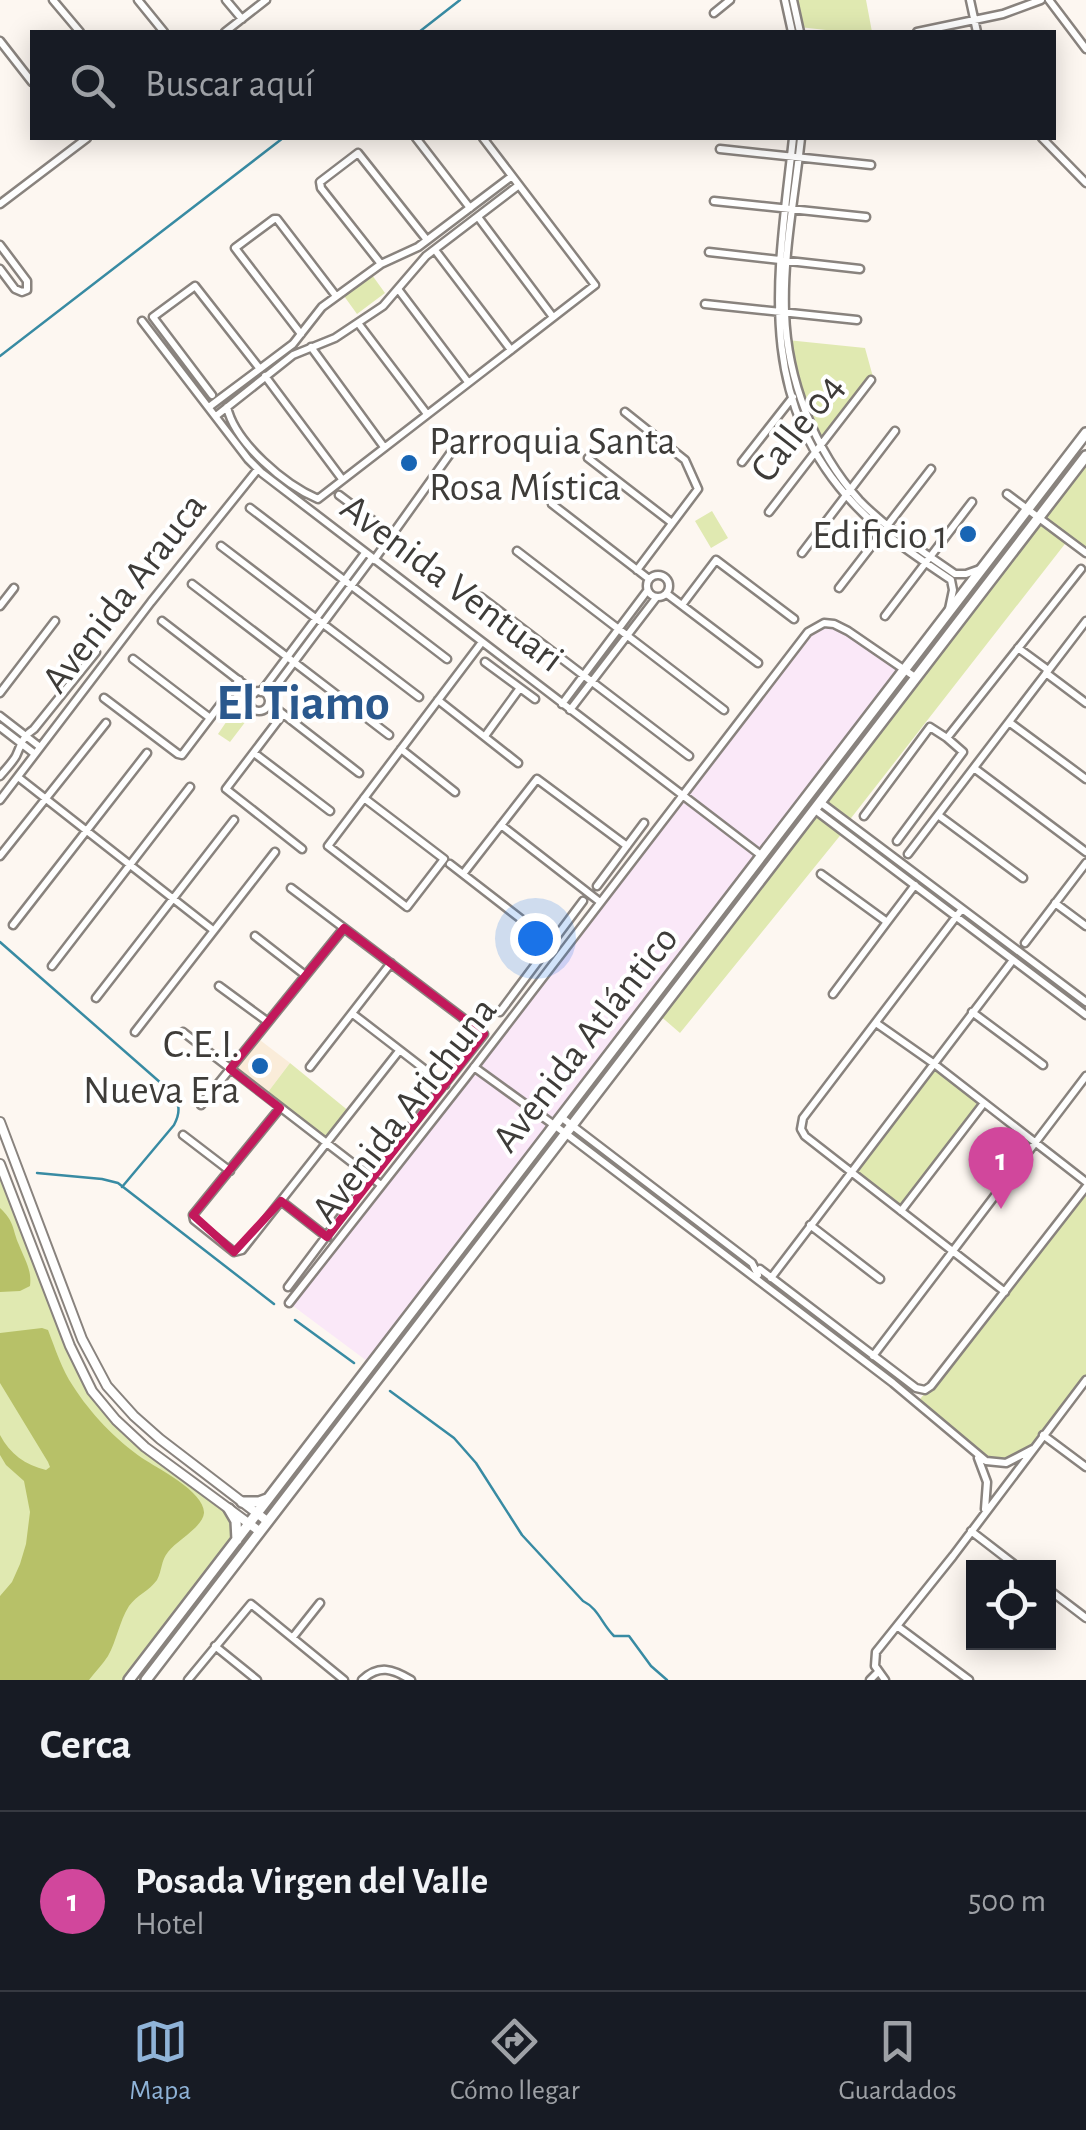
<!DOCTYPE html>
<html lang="es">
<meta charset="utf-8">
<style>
body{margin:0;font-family:"Alegreya Sans",sans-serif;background:#20242c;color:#f1f3f6}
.controls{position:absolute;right:30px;bottom:30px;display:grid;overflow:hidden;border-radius:0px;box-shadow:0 5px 25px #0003}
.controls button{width:90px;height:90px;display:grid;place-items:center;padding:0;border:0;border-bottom:2px solid #363941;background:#171b24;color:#f1f3f6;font:50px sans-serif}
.you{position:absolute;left:535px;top:938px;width:35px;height:35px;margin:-25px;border:8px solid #fff;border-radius:50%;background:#1a73e8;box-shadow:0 0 0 15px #1a73e833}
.badge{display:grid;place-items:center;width:65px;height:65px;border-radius:50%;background:#8fb3d8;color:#fff;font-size:32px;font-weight:700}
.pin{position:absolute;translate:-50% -82px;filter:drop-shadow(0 2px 5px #0008)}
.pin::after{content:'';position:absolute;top:52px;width:35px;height:30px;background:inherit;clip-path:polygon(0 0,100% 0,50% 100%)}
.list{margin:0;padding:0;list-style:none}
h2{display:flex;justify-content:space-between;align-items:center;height:130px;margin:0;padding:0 40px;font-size:42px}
h2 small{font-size:32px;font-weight:400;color:#9ea1a6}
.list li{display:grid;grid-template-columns:65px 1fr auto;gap:30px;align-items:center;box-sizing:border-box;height:180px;padding:0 40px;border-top:2px solid #363941}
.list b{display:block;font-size:38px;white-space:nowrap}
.list p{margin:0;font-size:32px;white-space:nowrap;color:#9ea1a6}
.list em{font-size:32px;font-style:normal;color:#9ea1a6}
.icon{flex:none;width:55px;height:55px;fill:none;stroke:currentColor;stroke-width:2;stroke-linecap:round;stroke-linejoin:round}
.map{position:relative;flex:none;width:1086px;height:1680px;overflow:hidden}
.search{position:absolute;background:#171b24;box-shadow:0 5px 25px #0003;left:30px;right:30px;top:30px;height:110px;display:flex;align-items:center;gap:25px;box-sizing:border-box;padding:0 35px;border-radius:0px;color:#9ea1a6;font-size:38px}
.sheet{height:310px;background:#171b24}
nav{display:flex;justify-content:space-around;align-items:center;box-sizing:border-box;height:140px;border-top:2px solid #363941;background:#171b24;font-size:28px;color:#9ea1a6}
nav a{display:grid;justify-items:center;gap:5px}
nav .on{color:#8fb3d8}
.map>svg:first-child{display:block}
.commercial{fill:#fae8f8}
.education{fill:#faecd9}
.green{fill:#e0e9b1}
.forest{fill:#b7c168}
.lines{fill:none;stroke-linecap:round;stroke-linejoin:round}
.stream{stroke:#388ba3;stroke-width:2.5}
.minor-casing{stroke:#89837e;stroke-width:11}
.tertiary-casing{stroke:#89837e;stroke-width:12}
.secondary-casing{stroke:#89837e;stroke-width:14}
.minor{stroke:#fff;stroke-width:6}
.tertiary{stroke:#fff;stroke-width:8}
.secondary{stroke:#fff;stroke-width:9}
.marked{fill:none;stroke:#c2185b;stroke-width:8;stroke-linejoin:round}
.poi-dot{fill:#1865b4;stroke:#fff;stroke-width:4}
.labels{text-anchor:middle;stroke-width:8;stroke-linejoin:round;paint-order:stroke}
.street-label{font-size:40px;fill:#3e3c39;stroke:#fff}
.poi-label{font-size:40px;fill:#3e3c39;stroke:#fff;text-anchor:end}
.district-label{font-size:50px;font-weight:bold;fill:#2a588d;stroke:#fff}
</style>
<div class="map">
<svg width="1086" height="1680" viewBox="0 0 1086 1680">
<rect width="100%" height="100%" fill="#fdf7f1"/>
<path class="commercial" d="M820 624H834L905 669 371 1364 289 1303 802 639Z"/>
<path class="education" d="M256 1037 290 1063 265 1096 230 1069Z"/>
<path class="green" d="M793 0H866L872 32H844L799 27Z
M372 275 385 293 357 314 344 296Z
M787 340 865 348 873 377 820 443 807 415Z
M1086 456V553L1068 540 848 822 962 909 956 916 843 832 680 1033 658 1014Z
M712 511 728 538 711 548 695 521Z
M233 712 246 721 230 742 218 734Z
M290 1063 350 1112 326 1143 265 1096Z
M933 1063 984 1103 901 1211 850 1172Z
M0 1164 79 1368 125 1429 229 1509 237 1532 129 1680H0Z
M1086 1187V1380L1033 1449 1024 1455 992 1463 917 1403Z"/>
<path class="forest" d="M0 1208C15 1222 12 1229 19 1245 25 1260 32 1270 30 1286L20 1291 0 1292Z
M42 1328 48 1330C55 1348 62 1370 73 1386 90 1413 116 1440 142 1458 157 1468 205 1492 204 1513 203 1527 177 1540 168 1552 161 1560 162 1571 157 1580 149 1591 137 1595 129 1606 119 1622 117 1640 108 1656 103 1664 95 1672 89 1680H0V1596L12 1582 20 1564 26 1544 30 1512 24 1481 6 1465 0 1455V1435C10 1454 25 1465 46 1470L50 1467 48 1462 0 1383V1333Z"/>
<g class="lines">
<path class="stream" d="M419 32 460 0
M0 356 283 138
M0 942 170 1091C180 1103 181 1112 174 1125L122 1187
M37 1173 102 1179 118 1183 274 1304
M295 1320 354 1363
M390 1391 454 1438 476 1463 522 1535 583 1601C599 1609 601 1623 614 1636H629L651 1666 667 1680"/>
<defs>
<path id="minor" d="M53 0 80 32
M138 0 164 32
M226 0 242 19
M785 0 792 32
M793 0 800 32
M970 0 977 32
M1049 0 1086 49
M714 13 730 0
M225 32 266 0
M917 32 1003 14 1041 0
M0 41 32 82
M416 138 470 208
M793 138C779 269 752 396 854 504 882 534 917 557 951 580L953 590 949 609
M801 138C795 195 783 254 785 312 787 379 814 450 859 500 887 529 922 551 955 574H966L980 569
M1042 138 1086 183
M720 149 871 165
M714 201 866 217
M0 204 87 138
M478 217 553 317
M0 245 27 281V290L22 292 15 289 0 269
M435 250 511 350
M709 252 860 269
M381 264 321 188 320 182 358 153 427 240
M398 289 468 382
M705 304 857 320
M142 321 248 459 262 473 762 856
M358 323 427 414
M301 334 235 248 274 219H277L336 296
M311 347 384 447
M265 376 342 479
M212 395 153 317 195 286 260 369
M209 407 293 344 322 307 381 264 418 247 512 176
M227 407C235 443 285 485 318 499L595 285 483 138
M625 412 685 460 698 489 637 570
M216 416 293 355 335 338 383 306 426 256 519 185
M588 458 672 523
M742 462 793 397
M1007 494 1086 553
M339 495 392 535
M552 504 649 579
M250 508 447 659
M769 512 871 380
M221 546 419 697
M517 551 724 710
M802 553 895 431
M374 560 452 451
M647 586a11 11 0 1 1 22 0a11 11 0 1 1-22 0Z
M192 584 389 735
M839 588 931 469
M667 594 758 663
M481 597 689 756
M682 605 716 560 794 619
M0 606 14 588
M885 616 972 502
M162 621 255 693
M1018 648 1048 670
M133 659 210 718
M485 662 535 699
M1046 673 1086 703
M249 701a10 10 0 1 1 20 0a10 10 0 1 1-20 0Z
M261 692 365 553
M0 693 55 621
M268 697 372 558
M104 698 178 754 182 755 239 680
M438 700 518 763
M269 703 359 773
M562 704 647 591
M570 710 656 598
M283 714 226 789 302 849
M0 716 40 747
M1009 722 1086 779
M0 727 35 754
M485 736 520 688
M401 749 455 792
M254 753 330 811
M974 768 1086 852
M0 776C5 770 12 763 16 756 22 743 22 737 34 729L96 652
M18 777 213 930
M364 798 444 859 407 907 328 846 482 642
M0 800 151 602 258 469
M820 802 1086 1002
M814 809 1086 1015
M938 815 1023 878
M864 816 930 727 947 738 1081 569
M501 825 600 902
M897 841 963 752 947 738
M908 854 1086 621
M0 856 106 723
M450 864 552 943
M463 874 537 779 627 846
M821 874 887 922 915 885
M597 886 644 823
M1055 903 1086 926
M962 909 803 1118 801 1129 805 1136 1005 1292
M13 925 147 753
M255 936 305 975
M1025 943 1086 863
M52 966 190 787
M219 986 268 1022
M833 994 887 922
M96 998 234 820
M500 1012 583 901
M972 1012 1043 1065
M353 1014 445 1085
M876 1023 933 1063 1086 1182
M135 1032 275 852
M183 1032 381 1185
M310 1067 391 963
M474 1067 565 1133 893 1383 986 1461 1006 1463 1033 1449
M201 1105 344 928
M280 1108 193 1215 194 1220 234 1252 242 1250 399 1051
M561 1117 752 1263 758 1275
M183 1135 230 1171
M281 1201 327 1237
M901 1211 984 1103
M810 1225 880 1279
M760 1269 916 1388 925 1390 931 1386 1086 1187
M771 1278 1013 960
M288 1287 370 1178 484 1034 291 888
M289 1303 465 1079 808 632 824 623 834 624 848 631 915 677
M873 1356 1086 1076
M1043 1435 1086 1467
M978 1458 987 1482 985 1509
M971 1531 1019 1568
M1048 1589 1086 1618
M897 1626 969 1680
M293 1637 320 1603
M215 1646 257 1680
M188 1680 251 1604 344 1680
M362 1680C379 1664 393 1669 411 1680
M870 1680 878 1672
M885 1680 875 1666 876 1652 953 1556 1086 1380"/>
<path id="tertiary" d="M0 1122 82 1339 107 1386 134 1416 160 1439 267 1521
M0 1164 70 1346 92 1391 116 1420 145 1447 259 1531"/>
<path id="secondary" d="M242 1502H259L267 1499
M229 1509 236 1521 237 1540
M129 1680 1086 433
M146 1680 1086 456"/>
</defs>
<use href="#minor" class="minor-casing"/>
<use href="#tertiary" class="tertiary-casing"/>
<use href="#secondary" class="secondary-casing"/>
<use href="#minor" class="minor"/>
<use href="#tertiary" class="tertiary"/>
<use href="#secondary" class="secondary"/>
</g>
<path class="marked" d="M344 928 484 1034 327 1237 281 1201 234 1252 193 1215 280 1108 230 1069Z"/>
<g class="poi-dot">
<circle cx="409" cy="463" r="10"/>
<circle cx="968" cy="534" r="10"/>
<circle cx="260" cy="1066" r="10"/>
</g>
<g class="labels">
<g class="street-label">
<text transform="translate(796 427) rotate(-52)" y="14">Calle 04</text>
<text transform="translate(453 582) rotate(37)" y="14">Avenida Ventuari</text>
<text transform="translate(123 592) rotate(-52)" y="14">Avenida Arauca</text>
<text transform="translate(584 1038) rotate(-52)" y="14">Avenida Atlántico</text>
<text transform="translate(403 1109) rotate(-52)" y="14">Avenida Arichuna</text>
</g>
<g class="poi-label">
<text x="429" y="454" text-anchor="start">Parroquia Santa<tspan x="429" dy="46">Rosa Mística</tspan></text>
<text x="948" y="548">Edificio 1</text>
<text x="240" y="1057">C.E.I.<tspan x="240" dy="46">Nueva Era</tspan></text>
</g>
<g class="district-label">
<text x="303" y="719">El Tiamo</text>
</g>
</g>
</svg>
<div class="controls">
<button><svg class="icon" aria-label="locate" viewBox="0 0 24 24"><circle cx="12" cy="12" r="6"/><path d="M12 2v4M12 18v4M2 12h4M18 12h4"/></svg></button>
</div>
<div class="you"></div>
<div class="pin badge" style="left:1001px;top:1209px;background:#d1479c">1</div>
<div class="search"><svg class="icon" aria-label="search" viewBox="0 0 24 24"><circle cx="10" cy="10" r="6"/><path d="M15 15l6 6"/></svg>Buscar aquí</div>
</div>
<section class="sheet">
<h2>Cerca<small></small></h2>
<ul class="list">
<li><span class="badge" style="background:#d1479c">1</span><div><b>Posada Virgen del Valle</b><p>Hotel</p></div><em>500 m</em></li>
</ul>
</section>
<nav>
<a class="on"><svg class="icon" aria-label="map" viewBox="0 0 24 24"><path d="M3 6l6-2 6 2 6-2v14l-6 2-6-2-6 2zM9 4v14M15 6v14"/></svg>Mapa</a>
<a><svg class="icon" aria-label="directions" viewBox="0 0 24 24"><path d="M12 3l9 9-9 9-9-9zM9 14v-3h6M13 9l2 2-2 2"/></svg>Cómo llegar</a>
<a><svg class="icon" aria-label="saved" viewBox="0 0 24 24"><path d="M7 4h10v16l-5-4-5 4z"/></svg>Guardados</a>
</nav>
